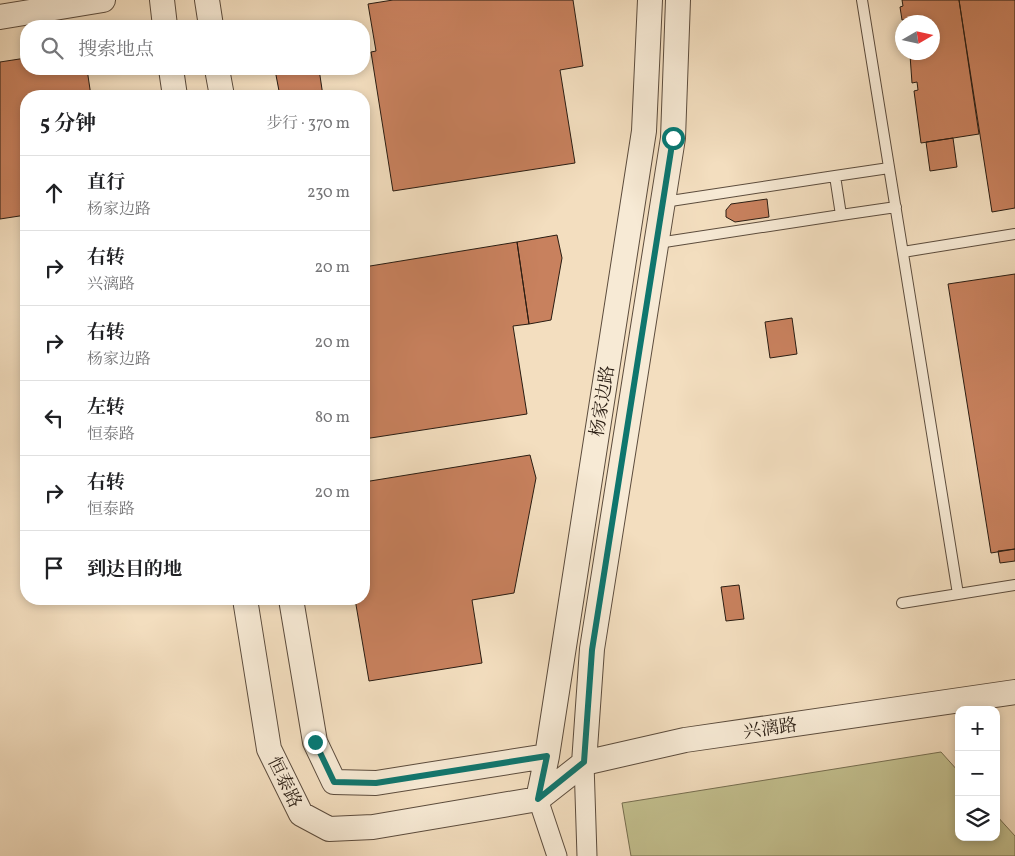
<!DOCTYPE html>
<html lang="zh">
<meta charset="utf-8">
<style>
body{margin:0;font-family:Vollkorn,"Noto Serif SC",serif;background:#f2f2f2;color:#202124}
.controls{position:absolute;right:15px;bottom:15px;display:grid;overflow:hidden;border-radius:10px;box-shadow:0 2px 8px #0003}
.controls button{width:45px;height:45px;display:grid;place-items:center;padding:0;border:0;border-bottom:1px solid #e0e0e0;background:#fff;color:#202124;font:25px sans-serif}
.compass{position:absolute;left:895px;top:15px;width:45px;height:45px;border-radius:50%;background:#fff;box-shadow:0 2px 8px #0003;rotate:81deg}
.stop{position:absolute;width:15px;height:15px;margin:-11px;border:4px solid #0f766e;border-radius:50%;background:#fff}
.stop.end{background:#0f766e;border-color:#fff;box-shadow:0 1px 5px #0008}
.list{margin:0;padding:0;list-style:none}
h2{display:flex;justify-content:space-between;align-items:center;height:65px;margin:0;padding:0 20px;font-size:21px}
h2 small{font-size:16px;font-weight:400;color:#757577}
.list li{display:grid;grid-template-columns:32px 1fr auto;gap:15px;align-items:center;box-sizing:border-box;height:75px;padding:0 20px;border-top:1px solid #e0e0e0}
.list b{display:block;font-size:19px;white-space:nowrap}
.list p{margin:0;font-size:16px;white-space:nowrap;color:#757577}
.list em{font-size:16px;font-style:normal;color:#757577}
.icon{flex:none;width:28px;height:28px;fill:none;stroke:currentColor;stroke-width:2;stroke-linecap:round;stroke-linejoin:round}
.map{position:relative;flex:none;width:1015px;height:856px;overflow:hidden}
.search{position:absolute;background:#fff;box-shadow:0 2px 8px #0003;left:20px;top:20px;width:350px;height:55px;display:flex;align-items:center;gap:12px;box-sizing:border-box;padding:0 18px;border-radius:20px;color:#757577;font-size:19px}
.panel{position:absolute;background:#fff;box-shadow:0 2px 8px #0003;left:20px;top:90px;width:350px;height:515px;border-radius:20px}
.map>svg:first-child{display:block}
.green{fill:#c2bf8e;stroke:#766e50}
.building{fill:#c8815e;stroke:#291c12}
.lines{fill:none;stroke-linecap:round;stroke-linejoin:round}
.service-casing{stroke:#5c4c3d;stroke-width:12}
.minor-casing{stroke:#5c4c3d;stroke-width:21}
.tertiary-casing{stroke:#5c4c3d;stroke-width:26}
.service{stroke:#f7ead5;stroke-width:10}
.minor{stroke:#f7ead5;stroke-width:19}
.tertiary{stroke:#f7ead5;stroke-width:24}
.route{stroke:#0f766e;stroke-width:6}
.labels{text-anchor:middle;stroke-width:4;stroke-linejoin:round;paint-order:stroke}
.street-label{font-size:18px;fill:#291c12;stroke:#f7ead5}
</style>
<div class="map">
<svg width="1015" height="856" viewBox="0 0 1015 856">
<rect width="100%" height="100%" fill="#f3debf"/>
<filter id="stains"><feTurbulence type="fractalNoise" baseFrequency=".004" numOctaves="4"/><feColorMatrix values="0 0 0 0 .2 0 0 0 0 .09 0 0 0 0 .02 0 0 0 .5 -.17"/></filter>
<radialGradient id="worn" r=".72"><stop offset=".6" stop-color="#630" stop-opacity="0"/><stop offset="1" stop-color="#630" stop-opacity=".3"/></radialGradient>
<path class="green" d="M941 752 959 772V837H996V815L1015 836V856H631L622 803Z"/>
<path class="building" d="M393 0H573L583 66 560 70 575 163 393 191 371 52 376 51 368 4Z
M902 0H959L979 134 921 143 914 91 918 90 917 82 912 83 910 55H907V52H932V22H906V20H902L900 7 903 6Z
M959 0H1015V208L992 212Z
M26 58V69H87L91 96H26V215L0 219V62Z
M284 69H319L323 96H280L275 70Z
M953 138 957 167 930 171 926 142Z
M767 199 769 217 735 222 726 217V210L731 204Z
M557 235 562 258 551 320 529 324 517 242Z
M517 242 529 324 513 326 527 414 364 439V267Z
M1015 274V549L991 553 948 284Z
M792 318 797 354 770 358 765 322Z
M530 455 536 478 514 593 472 600 482 663 369 681 355 599H364V482Z
M1015 549V561L1000 563 998 551Z
M739 585 744 619 726 621 721 587Z"/>
<g class="lines">
<defs>
<path id="service" d="M862 0 958 594
M835 176 889 168
M841 215 896 207
M658 243 841 215 835 176 664 202
M903 252 1015 234
M902 603 1015 585"/>
<path id="minor" d="M584 763 587 856
M538 799 557 856"/>
<path id="tertiary" d="M162 0 165 26
M207 0 211 26
M0 17 103 0
M171 69 175 96
M217 69 222 96
M245 599 269 749 301 814 329 829 373 827 538 799 584 763 685 740 1015 692
M291 599 315 742 334 782 376 783 547 756
M584 763 592 649 673 138 678 0
M538 799 547 756 644 131 650 0"/>
</defs>
<use href="#service" class="service-casing"/>
<use href="#minor" class="minor-casing"/>
<use href="#tertiary" class="tertiary-casing"/>
<use href="#service" class="service"/>
<use href="#minor" class="minor"/>
<use href="#tertiary" class="tertiary"/>
</g>
<g class="lines">
<path class="route" d="M315 742 334 782 376 783 547 756 538 799 584 762 592 650 673 138"/>
</g>
<g class="labels">
<g class="street-label">
<text transform="translate(602 401) rotate(-81)" y="6">杨家边路</text>
<text transform="translate(770 728) rotate(-8)" y="6">兴漓路</text>
<text transform="translate(285 782) rotate(64)" y="6">恒泰路</text>
</g>
</g>
<rect width="100%" height="100%" filter="url(#stains)"/>
<rect width="100%" height="100%" fill="url(#worn)"/>
</svg>
<div class="controls">
<button>+</button>
<button>−</button>
<button><svg class="icon" aria-label="layers" viewBox="0 0 24 24"><path d="M12 4l9 5-9 5-9-5zM3 14l9 5 9-5"/></svg></button>
</div>
<svg class="compass" viewBox="-18 -18 36 36"><path d="M0-13l5 13h-10z" fill="#e53935"/><path d="M0 13l5-13h-10z" fill="#757577"/></svg>
<div class="stop" style="left:673px;top:138px"></div>
<div class="stop end" style="left:315px;top:742px"></div>
<div class="search"><svg class="icon" aria-label="search" viewBox="0 0 24 24"><circle cx="10" cy="10" r="6"/><path d="M15 15l6 6"/></svg>搜索地点</div>
<section class="panel">
<h2>5 分钟<small>步行 · 370 m</small></h2>
<ul class="list">
<li><svg class="icon" aria-label="ahead" viewBox="0 0 24 24"><path d="M12 20V5M6 11l6-6 6 6"/></svg><div><b>直行</b><p>杨家边路</p></div><em>230 m</em></li>
<li><svg class="icon" aria-label="right" viewBox="0 0 24 24"><path d="M7 20v-9h11M14 6l5 5-5 5"/></svg><div><b>右转</b><p>兴漓路</p></div><em>20 m</em></li>
<li><svg class="icon" aria-label="right" viewBox="0 0 24 24"><path d="M7 20v-9h11M14 6l5 5-5 5"/></svg><div><b>右转</b><p>杨家边路</p></div><em>20 m</em></li>
<li><svg class="icon" aria-label="left" viewBox="0 0 24 24"><path d="M17 20v-9H6M10 6l-5 5 5 5"/></svg><div><b>左转</b><p>恒泰路</p></div><em>80 m</em></li>
<li><svg class="icon" aria-label="right" viewBox="0 0 24 24"><path d="M7 20v-9h11M14 6l5 5-5 5"/></svg><div><b>右转</b><p>恒泰路</p></div><em>20 m</em></li>
<li><svg class="icon" aria-label="arrive" viewBox="0 0 24 24"><path d="M6 21V4h12l-3 4 3 4H6"/></svg><div><b>到达目的地</b></div></li>
</ul>
</section>
</div>
